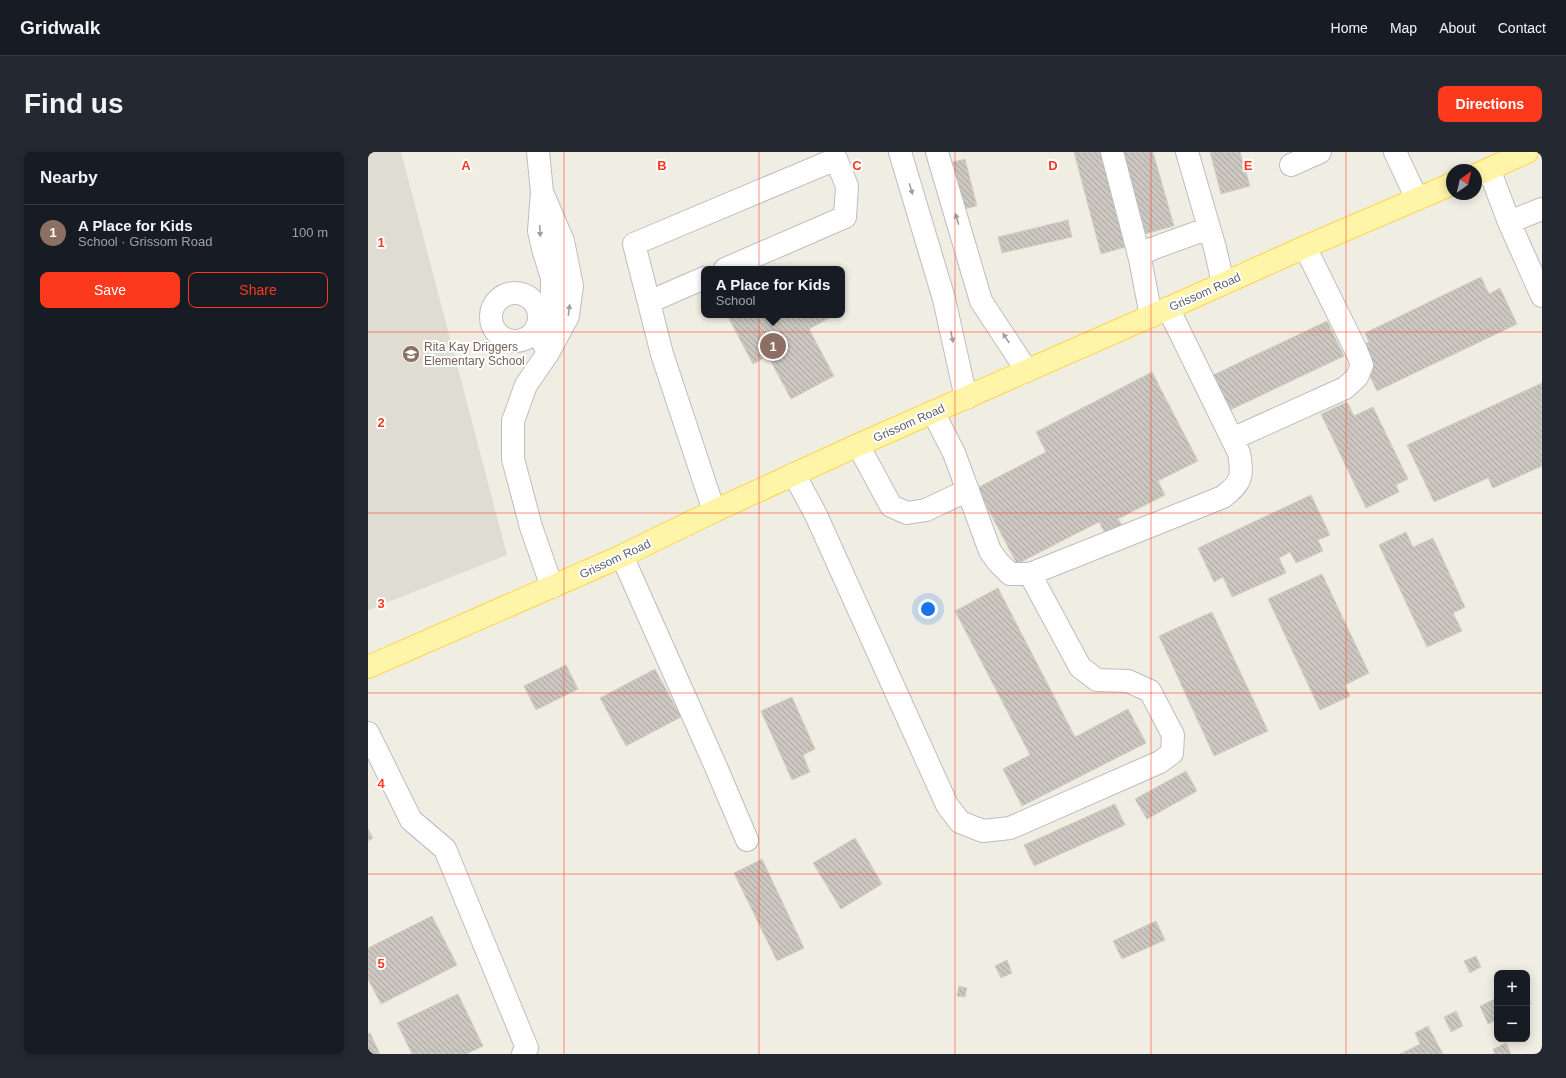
<!DOCTYPE html>
<meta charset="utf-8">
<style>
body{margin:0;font-family:Helvetica,sans-serif;background:#242831;color:#f1f3f6}
.controls{position:absolute;right:12px;bottom:12px;display:grid;overflow:hidden;border-radius:8px;box-shadow:0 2px 10px #0003}
.controls button{width:36px;height:36px;display:grid;place-items:center;padding:0;border:0;border-bottom:1px solid #363941;background:#171b24;color:#f1f3f6;font:20px sans-serif}
.compass{position:absolute;left:1078px;top:12px;width:36px;height:36px;border-radius:50%;background:#171b24;box-shadow:0 2px 10px #0003;rotate:34deg}
.you{position:absolute;left:560px;top:457px;width:14px;height:14px;margin:-10px;border:3px solid #fff;border-radius:50%;background:#1a73e8;box-shadow:0 0 0 6px #1a73e833}
.badge{display:grid;place-items:center;width:26px;height:26px;border-radius:50%;background:#fc391c;color:#fff;font-size:13px;font-weight:700}
.pin{position:absolute;translate:-50% -50%;border:2px solid #fff;box-shadow:0 1px 4px #0006}
.popup{position:absolute;left:333px;top:114px;width:144px;height:52px;box-sizing:border-box;display:grid;place-content:center;border-radius:8px;background:#171b24;filter:drop-shadow(0 1px 3px #0005);font-size:13px;white-space:nowrap;color:#9ea1a6}
.popup b{font-size:15px;color:#f1f3f6}
.popup::after{content:'';position:absolute;left:50%;top:100%;margin-left:-8px;border:8px solid transparent;border-top-color:#171b24}
.list{margin:0;padding:0;list-style:none}
h2{display:flex;justify-content:space-between;align-items:center;height:52px;margin:0;padding:0 16px;font-size:17px}
h2 small{font-size:13px;font-weight:400;color:#9ea1a6}
.list li{display:grid;grid-template-columns:26px 1fr auto;gap:12px;align-items:center;box-sizing:border-box;height:56px;padding:0 16px;border-top:1px solid #363941}
.list b{display:block;font-size:15px;white-space:nowrap}
.list p{margin:0;font-size:13px;white-space:nowrap;color:#9ea1a6}
.list em{font-size:13px;font-style:normal;color:#9ea1a6}
.actions{display:flex;gap:8px;padding:12px 16px}
.actions a{flex:1;padding:9px 0;border:1px solid #fc391c;border-radius:8px;text-align:center;font-size:14px;color:#fc391c}
.actions .main{background:#fc391c;color:#fff}
.map{position:relative;flex:none;width:1174px;height:902px;overflow:hidden;border-radius:8px}
header{display:flex;align-items:center;gap:24px;box-sizing:border-box;height:56px;padding:0 20px;background:#171b24;border-bottom:1px solid #363941}
header strong{font-size:19px}
nav{display:flex;gap:22px;margin-inline-start:auto;font-size:14px}
.intro{display:flex;align-items:center;justify-content:space-between;box-sizing:border-box;height:96px;padding:0 24px}
h1{margin:0;font-size:28px}
.button{padding:10px 18px;border-radius:8px;background:#fc391c;color:#fff;font-size:14px;font-weight:700}
main{display:flex;gap:24px;padding:0 24px}
aside{flex:1;background:#171b24;border-radius:8px;box-shadow:0 2px 10px #0003}
.map>svg:first-child{display:block}
.education{fill:#dfddd2}
.building{fill:url(#building-back-hatch);stroke:#d5d0c0}
.lines{fill:none;stroke-linecap:round;stroke-linejoin:round}
.minor-casing{stroke:#bbbdc3;stroke-width:24}
.major-casing{stroke:#ffd64c;stroke-width:24}
.minor{stroke:#fff;stroke-width:22}
.major{stroke:#fff5a8;stroke-width:22}
.oneway{fill:#9d9fa3}
.grid{fill:none;stroke:#fc391c;stroke-width:1;stroke-opacity:0.55}
.labels{text-anchor:middle;stroke-width:4;stroke-linejoin:round;paint-order:stroke}
.street-label{font-size:12px;fill:#5b5f65;stroke:#fff}
.education-label{font-size:12px;fill:#785e54;stroke:#fff;text-anchor:start}
.grid-label{font-size:13px;text-anchor:middle;font-weight:bold;fill:#fc391c;stroke:#fff;stroke-width:4;stroke-linejoin:round;paint-order:stroke}
</style>
<header>
<strong>Gridwalk</strong>
<nav><a>Home</a><a>Map</a><a>About</a><a>Contact</a></nav>
</header>
<div class="intro"><h1>Find us</h1><a class="button">Directions</a></div>
<main>
<aside>
<h2>Nearby<small></small></h2>
<ul class="list">
<li><span class="badge" style="background:#8d6e63">1</span><div><b>A Place for Kids</b><p>School · Grissom Road</p></div><em>100 m</em></li>
</ul>
<div class="actions"><a class="main">Save</a><a>Share</a></div>
</aside>
<div class="map">
<svg width="1174" height="902" viewBox="0 0 1174 902">
<defs>
<pattern id="building-back-hatch" width="6" height="6" patternUnits="userSpaceOnUse"><rect width="6" height="6" fill="#cbc7c0"/><path d="M-1 5l2 2M0 0l6 6M5-1l2 2" fill="none" stroke="#a8a5a0"/></pattern>
</defs>
<rect width="100%" height="100%" fill="#f0ede3"/>
<path class="education" d="M0 0H33L139 403 0 458Z"/>
<path class="building" d="M706 0H736L761 94 733 102Z
M753 0H785L806 74 777 82Z
M842 0H872L882 34 853 42Z
M597 7 609 54 592 58 581 11Z
M700 68 704 85 634 101 630 85Z
M1113 125 1121 142 1132 136 1149 172 1009 239 988 196 1001 190 997 181Z
M359 163H464L465 164 441 177 466 224 423 247 400 204 385 212Z
M959 169 976 204 858 260 841 225Z
M784 220 830 309 790 329 797 343 750 367 754 373 737 381 731 370 649 412 609 336 678 300 668 280Z
M1174 231V314L1125 336 1120 326 1066 350 1039 293Z
M979 250 986 264 1005 255 1040 327 1028 333 1031 340 998 356 953 262Z
M943 343 962 383 950 388 955 399 928 411 922 400 911 406 918 421 864 445 855 425 846 430 830 396Z
M1038 380 1045 395 1065 386 1097 455 1085 461 1094 479 1059 495 1011 393Z
M954 422 1001 521 977 533 982 544 952 558 900 447Z
M630 436 707 585 760 557 778 591 654 654 635 617 662 603 587 459Z
M844 460 900 579 846 604 791 484Z
M198 513 210 537 168 558 156 534Z
M287 517 313 565 258 594 232 546Z
M424 545 447 597 435 603 442 620 424 628 393 559Z
M818 619 829 639 779 667 767 647Z
M747 652 757 673 666 714 656 693Z
M0 677 5 686 0 689Z
M487 686 514 732 473 757 445 711Z
M394 707 436 796 409 809 366 721Z
M64 764 89 813 13 852 0 827V796Z
M788 769 797 788 754 807 745 789Z
M1108 804 1113 815 1102 821 1096 809Z
M639 808 644 821 633 826 627 814Z
M591 834 599 836 597 845 589 844Z
M90 842 115 894 98 902H44L29 871Z
M1129 846V868L1120 872 1112 854Z
M1088 859 1095 874 1083 880 1076 865Z
M1060 874 1075 902H1032L1052 892 1047 881Z
M2 881 12 902H0V882Z
M1138 891 1143 902H1125L1127 901 1125 897Z"/>
<g class="lines">
<defs>
<path id="minor" d="M170 0 174 40 171 79 175 97 184 126V156L182 173 176 188V193
M532 0 576 147 598 246
M569 0 613 149 659 219
M744 0 772 107
M819 0 847 96 855 131
M1027 0 1049 47
M923 13 952 0
M1121 17 1141 70 1174 57
M174 40 195 89 204 134 202 148 200 164 180 201 158 233 145 269V307L163 375 184 435
M1141 70 1174 144
M123 165a24 24 0 1 1 48 0a24 24 0 1 1-48 0Z
M281 150 336 126
M783 164 772 107 775 101 786 96 841 76
M565 260 586 301 622 399 630 410 642 422H662L855 345C874 330 875 325 871 301L800 156
M864 287 977 236 989 225 994 213 988 198 937 95
M490 293 523 354 539 361 558 358 600 338
M426 322 448 363 579 653 592 670 615 679 642 676 792 610 804 601 805 583 782 539 760 529 729 528 712 515 662 422
M346 359 294 202 266 92 468 7 479 34 477 65 357 117
M254 404 348 615 379 688
M0 581 43 668 77 697 159 896 155 902"/>
<path id="major" d="M1108 23 1159 0
M0 515 254 404 346 359 490 293 783 164 937 95 1084 32"/>
</defs>
<use href="#minor" class="minor-casing"/>
<use href="#major" class="major-casing"/>
<use href="#minor" class="minor"/>
<use href="#major" class="major"/>
</g>
<defs><path id="oneway-solid" d="M-6-.8H1V-3.2L6.5 0L1 3.2V.8H-6Z"/></defs>
<g class="oneway">
<use href="#oneway-solid" transform="translate(543 37) rotate(73)"/>
<use href="#oneway-solid" transform="translate(589 67) rotate(-106)"/>
<use href="#oneway-solid" transform="translate(172 79) rotate(87)"/>
<use href="#oneway-solid" transform="translate(201 158) rotate(-83)"/>
<use href="#oneway-solid" transform="translate(584 185) rotate(78)"/>
<use href="#oneway-solid" transform="translate(638 186) rotate(-124)"/>
</g>
<path class="grid" d="M196 0V902M391 0V902M587 0V902M783 0V902M978 0V902M0 180H1174M0 361H1174M0 541H1174M0 722H1174"/>
<defs>
<symbol id="school-disc" viewBox="-11 -11 22 22"><circle r="9.5" fill="#8d6e63" stroke="#fff"/><path d="M0-5L7-2L0 1L-7-2ZM-4 1L0 2.5L4 1V4Q0 6-4 4Z" fill="#fff"/></symbol>
</defs>
<g fill-rule="evenodd">
<use href="#school-disc" x="33" y="192" width="20" height="20"/>
</g>
<g class="labels">
<g class="street-label">
<text transform="translate(837 140) rotate(-24)" y="4">Grissom Road</text>
<text transform="translate(541 271) rotate(-24)" y="4">Grissom Road</text>
<text transform="translate(247 407) rotate(-25)" y="4">Grissom Road</text>
</g>
<g class="education-label">
<text x="56" y="199">Rita Kay Driggers<tspan x="56" dy="14">Elementary School</tspan></text>
</g>
</g>
<g class="grid-label">
<text x="98" y="18">A</text>
<text x="294" y="18">B</text>
<text x="489" y="18">C</text>
<text x="685" y="18">D</text>
<text x="880" y="18">E</text>
<text x="13" y="95">1</text>
<text x="13" y="275">2</text>
<text x="13" y="456">3</text>
<text x="13" y="636">4</text>
<text x="13" y="816">5</text>
</g>
</svg>
<div class="controls">
<button>+</button>
<button>−</button>
</div>
<svg class="compass" viewBox="-18 -18 36 36"><path d="M0-13l5 13h-10z" fill="#e53935"/><path d="M0 13l5-13h-10z" fill="#9ea1a6"/></svg>
<div class="you"></div>
<div class="pin badge" style="left:405px;top:194px;background:#8d6e63">1</div>
<div class="popup"><b>A Place for Kids</b>School</div>
</div>
</main>
